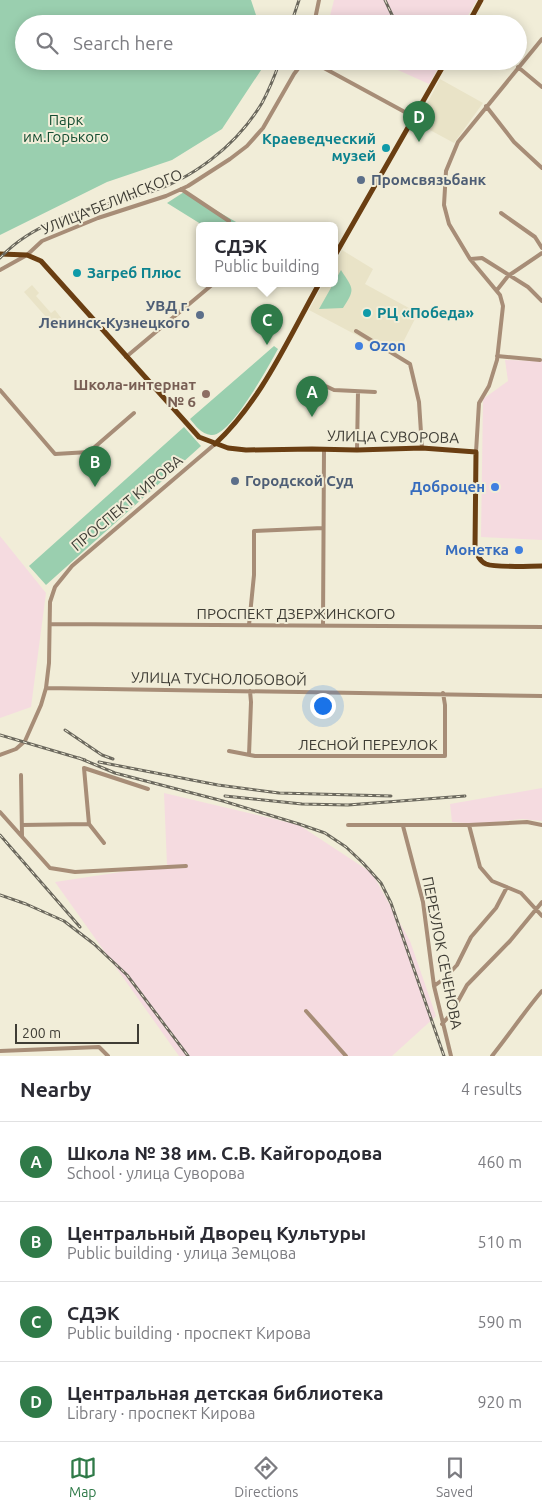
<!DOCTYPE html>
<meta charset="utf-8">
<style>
body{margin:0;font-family:Ubuntu,sans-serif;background:#f2f2f3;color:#2b2b33}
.scale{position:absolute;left:15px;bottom:12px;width:124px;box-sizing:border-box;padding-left:5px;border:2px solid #3f3d35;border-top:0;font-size:14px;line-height:18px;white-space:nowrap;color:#3f3d35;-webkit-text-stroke:4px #f1edd8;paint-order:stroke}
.you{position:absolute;left:322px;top:705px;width:18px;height:18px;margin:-12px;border:4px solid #fff;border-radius:50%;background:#1a73e8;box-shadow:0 0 0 8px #1a73e833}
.badge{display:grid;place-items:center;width:32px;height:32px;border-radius:50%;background:#2f7a48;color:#fff;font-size:16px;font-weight:700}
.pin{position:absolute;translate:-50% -41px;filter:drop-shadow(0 1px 2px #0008)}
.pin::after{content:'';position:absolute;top:26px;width:18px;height:15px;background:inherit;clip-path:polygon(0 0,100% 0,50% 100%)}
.popup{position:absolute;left:196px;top:222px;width:142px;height:65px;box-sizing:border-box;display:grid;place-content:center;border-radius:8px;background:#fff;filter:drop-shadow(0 1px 4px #0005);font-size:16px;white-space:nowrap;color:#7c7c81}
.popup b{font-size:19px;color:#2b2b33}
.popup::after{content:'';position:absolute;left:50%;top:100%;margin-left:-10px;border:10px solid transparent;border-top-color:#fff}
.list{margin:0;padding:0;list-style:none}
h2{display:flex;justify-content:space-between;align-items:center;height:65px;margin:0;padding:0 20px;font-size:21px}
h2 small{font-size:16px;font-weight:400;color:#7c7c81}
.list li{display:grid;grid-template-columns:32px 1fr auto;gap:15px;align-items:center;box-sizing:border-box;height:80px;padding:0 20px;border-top:1px solid #e1e1e2}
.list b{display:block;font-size:19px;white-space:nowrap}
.list p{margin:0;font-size:16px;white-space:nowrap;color:#7c7c81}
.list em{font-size:16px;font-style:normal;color:#7c7c81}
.icon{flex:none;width:28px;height:28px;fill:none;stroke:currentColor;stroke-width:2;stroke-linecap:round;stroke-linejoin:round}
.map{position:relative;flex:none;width:542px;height:1056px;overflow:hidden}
.search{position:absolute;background:#fff;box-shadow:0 2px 12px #0003;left:15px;right:15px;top:15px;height:55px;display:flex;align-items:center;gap:12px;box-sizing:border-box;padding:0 18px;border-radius:28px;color:#7c7c81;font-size:19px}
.sheet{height:385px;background:#fff}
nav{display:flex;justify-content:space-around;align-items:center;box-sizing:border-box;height:70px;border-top:1px solid #e1e1e2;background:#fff;font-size:14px;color:#7c7c81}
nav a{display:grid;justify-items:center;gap:2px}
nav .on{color:#2f7a48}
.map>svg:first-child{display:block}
.built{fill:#e9e3c7}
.industrial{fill:#f5dbe0}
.green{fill:#9acfaf}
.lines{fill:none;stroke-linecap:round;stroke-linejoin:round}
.minor{stroke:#a78d77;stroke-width:4}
.major{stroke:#6a3e12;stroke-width:5}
.rail-casing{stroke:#6c695e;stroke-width:3}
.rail{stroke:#f1edd8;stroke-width:1;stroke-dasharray:4;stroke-linecap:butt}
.culture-dot{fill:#0f9aa8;stroke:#f1edd8;stroke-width:2}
.service-dot{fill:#5c6f8a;stroke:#f1edd8;stroke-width:2}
.shop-dot{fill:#3f7fe0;stroke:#f1edd8;stroke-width:2}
.education-dot{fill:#8d6e63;stroke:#f1edd8;stroke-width:2}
.labels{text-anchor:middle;stroke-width:4;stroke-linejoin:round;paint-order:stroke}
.park-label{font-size:15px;fill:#154e32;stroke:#f1edd8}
.culture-label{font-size:15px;font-weight:bold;fill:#0d838f;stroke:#f1edd8;text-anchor:start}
.service-label{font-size:15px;font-weight:bold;fill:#4e5e75;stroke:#f1edd8;text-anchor:start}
.street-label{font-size:15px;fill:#3f3d35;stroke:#f1edd8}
.shop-label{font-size:15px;font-weight:bold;fill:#366cbe;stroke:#f1edd8;text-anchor:end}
.education-label{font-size:15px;font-weight:bold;fill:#785e54;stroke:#f1edd8;text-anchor:end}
</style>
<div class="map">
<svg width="542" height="1056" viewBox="0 0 542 1056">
<rect width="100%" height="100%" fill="#f1edd8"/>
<path class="built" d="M440 79 483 103 454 143 417 123Z
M342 250 373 269 365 284 418 313 396 356 309 310 323 284H334L335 264Z
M32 285 39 293 36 296 51 313 55 310 62 319 54 326 24 292Z"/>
<path class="industrial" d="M334 0H477L463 24H328Z
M378 61H442L429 84Z
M505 360 542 361V540L481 537 483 399 508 381Z
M0 536 46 593 31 707 0 718Z
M542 788V821L522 819 478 824 452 822 450 804Z
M164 793 299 825 372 873 410 941 436 1016 392 1056H179L55 882 167 865Z"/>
<path class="green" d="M0 0H251L259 24H24V61H267L222 129 172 160 107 182 0 235Z
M184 192 243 226H204L167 203Z
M341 270C353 289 356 288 343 308L319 309Z
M274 346 278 349C269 365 230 438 211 435 201 434 196 426 190 419Z
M184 427 201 446 46 585 29 566Z"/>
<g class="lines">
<path class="minor" d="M314 24 319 0
M311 61 414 117
M518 67 542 87
M486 106 514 142 542 168
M181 189 229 221
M501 213 535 237 542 248
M471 259 482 258 528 287 542 301
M0 270 27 255 42 241 98 218 166 196 188 186 230 159 247 146 263 128 294 74 304 61
M497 290 508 276 542 253
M356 331 410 364 419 402 422 448
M497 356 540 360
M126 357 213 284
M317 382 334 390 375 392
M0 390 55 454 89 452 134 413
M357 450 358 392
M476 452 479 403 489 386 497 360 503 306 500 295 470 259 449 224 444 205 446 171 458 142 542 39
M50 624 542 627
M249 625 254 575V531L323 528
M323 626 324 449
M46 688 542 696
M229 751 255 756H445V705L443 693
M0 755 16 749 25 741 41 705 46 688 49 663 50 602 55 587 72 566 215 444
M249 755 251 702 250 691
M21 775 22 836
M0 812 50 868 75 872 186 866
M89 824 84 768 148 789
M22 825 89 824 104 843
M348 825H469L527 822 542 825
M469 825 480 867 492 881 521 893 542 916
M403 826 423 902 434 986 451 1056
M434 986 445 978 457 965 471 937 496 908 507 887
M306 1011 346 1056
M442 1024 451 1014 467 985 510 941 542 902
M0 1051 99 1047 108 1056
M492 1056C509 1035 524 1012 542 991"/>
<path class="major" d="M468 24 481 0
M0 254 27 255 41 261 199 437 228 448 246 450 312 449 357 450 422 448 476 452 475 548C477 554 479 561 486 564 496 568 529 566 542 566
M334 257 446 61
M215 444C262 400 288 339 319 284"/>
<defs>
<path id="rail" d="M385 0 393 17
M291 24 299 0
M0 258C37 218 94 208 144 194 192 180 236 146 262 103 269 90 275 75 280 61
M65 730 102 755 113 759
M0 735 85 760
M79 758 115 773 223 801 299 824 325 833 346 847 363 863 381 883 391 903 444 1056
M99 762 218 785 279 793 391 796
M225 796 302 804 348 805 465 796
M0 835 80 927
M0 895 26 904 64 921 94 944 127 975 188 1056"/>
</defs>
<use href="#rail" class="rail-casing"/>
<use href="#rail" class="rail"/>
</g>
<g class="culture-dot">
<circle cx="386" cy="148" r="5"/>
<circle cx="77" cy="273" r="5"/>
<circle cx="367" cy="313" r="5"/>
</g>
<g class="service-dot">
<circle cx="361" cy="180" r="5"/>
<circle cx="200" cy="315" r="5"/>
<circle cx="235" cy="481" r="5"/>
</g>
<g class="shop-dot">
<circle cx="359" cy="346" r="5"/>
<circle cx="495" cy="487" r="5"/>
<circle cx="519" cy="550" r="5"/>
</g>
<circle class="education-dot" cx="206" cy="394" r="5"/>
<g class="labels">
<g class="park-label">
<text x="66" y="125">Парк<tspan x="66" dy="17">им.Горького</tspan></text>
</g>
<g class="culture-label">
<text x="376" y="144" text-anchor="end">Краеведческий<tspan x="376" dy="17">музей</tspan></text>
<text x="87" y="278">Загреб Плюс</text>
<text x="377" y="318">РЦ «Победа»</text>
</g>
<g class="service-label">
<text x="371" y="185">Промсвязьбанк</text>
<text x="190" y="311" text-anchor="end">УВД г.<tspan x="190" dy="17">Ленинск-Кузнецкого</tspan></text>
<text x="245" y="486">Городской Суд</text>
</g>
<g class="street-label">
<text transform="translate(112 202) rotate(-22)" y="5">УЛИЦА БЕЛИНСКОГО</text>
<text transform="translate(393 437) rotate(1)" y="5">УЛИЦА СУВОРОВА</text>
<text transform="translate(127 503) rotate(-40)" y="5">ПРОСПЕКТ КИРОВА</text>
<text x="296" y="619">ПРОСПЕКТ ДЗЕРЖИНСКОГО</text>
<text transform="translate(219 679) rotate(1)" y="5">УЛИЦА ТУСНОЛОБОВОЙ</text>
<text x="368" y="750">ЛЕСНОЙ ПЕРЕУЛОК</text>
<text transform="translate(442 953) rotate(79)" y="5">ПЕРЕУЛОК СЕЧЕНОВА</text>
</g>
<g class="shop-label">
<text x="369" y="351" text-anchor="start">Ozon</text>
<text x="485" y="492">Доброцен</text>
<text x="509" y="555">Монетка</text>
</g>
<g class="education-label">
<text x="196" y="390">Школа-интернат<tspan x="196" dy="17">№ 6</tspan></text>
</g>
</g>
</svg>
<div class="scale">200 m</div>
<div class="you"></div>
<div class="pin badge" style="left:312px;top:417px">A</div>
<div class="pin badge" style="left:95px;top:487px">B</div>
<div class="pin badge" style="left:267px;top:345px">C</div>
<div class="popup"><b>СДЭК</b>Public building</div>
<div class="pin badge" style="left:419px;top:142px">D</div>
<div class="search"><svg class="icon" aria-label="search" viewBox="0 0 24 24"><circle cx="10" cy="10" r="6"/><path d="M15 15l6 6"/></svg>Search here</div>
</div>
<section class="sheet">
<h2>Nearby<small>4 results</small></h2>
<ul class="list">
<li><span class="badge">A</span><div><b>Школа № 38 им. С.В. Кайгородова</b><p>School · улица Суворова</p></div><em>460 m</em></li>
<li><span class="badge">B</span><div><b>Центральный Дворец Культуры</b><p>Public building · улица Земцова</p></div><em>510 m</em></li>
<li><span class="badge">C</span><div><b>СДЭК</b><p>Public building · проспект Кирова</p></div><em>590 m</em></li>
<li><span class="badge">D</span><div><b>Центральная детская библиотека</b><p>Library · проспект Кирова</p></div><em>920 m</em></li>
</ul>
</section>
<nav>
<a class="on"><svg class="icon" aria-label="map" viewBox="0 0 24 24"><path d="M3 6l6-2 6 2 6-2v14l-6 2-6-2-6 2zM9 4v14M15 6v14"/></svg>Map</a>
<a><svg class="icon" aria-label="directions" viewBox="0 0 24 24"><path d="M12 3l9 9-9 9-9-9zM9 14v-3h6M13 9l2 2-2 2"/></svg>Directions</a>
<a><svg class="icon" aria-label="saved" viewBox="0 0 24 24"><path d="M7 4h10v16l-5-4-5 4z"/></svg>Saved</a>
</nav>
